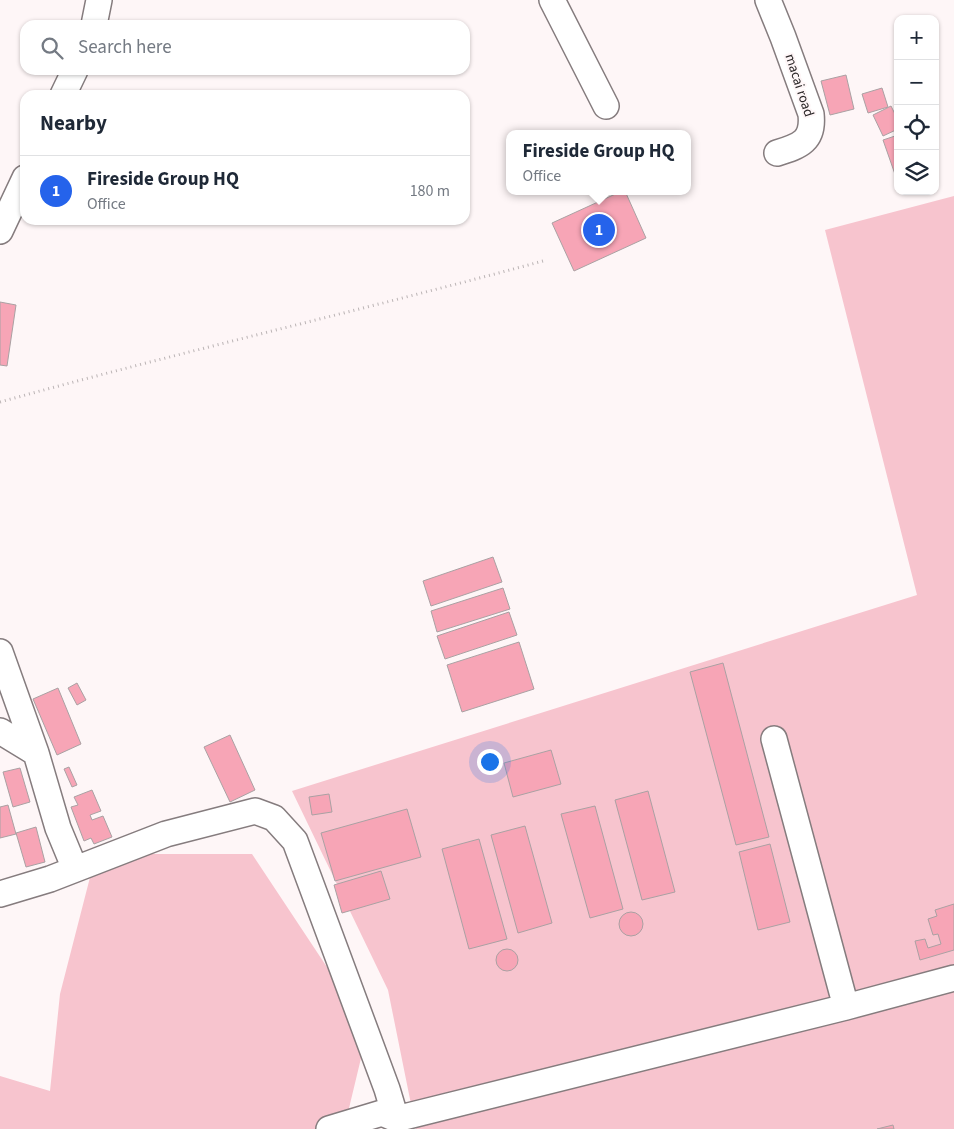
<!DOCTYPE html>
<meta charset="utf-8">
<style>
body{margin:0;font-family:"Source Sans 3",sans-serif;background:#f6f6f7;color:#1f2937}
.controls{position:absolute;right:15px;top:15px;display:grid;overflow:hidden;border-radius:10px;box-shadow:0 1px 4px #0004}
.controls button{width:45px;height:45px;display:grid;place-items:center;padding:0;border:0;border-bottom:1px solid #e0e1e3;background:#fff;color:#1f2937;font:25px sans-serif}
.you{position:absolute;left:489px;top:761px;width:18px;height:18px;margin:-12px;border:4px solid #fff;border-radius:50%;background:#1a73e8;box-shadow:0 0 0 8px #1a73e833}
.badge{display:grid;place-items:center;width:32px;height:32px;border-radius:50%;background:#2563eb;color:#fff;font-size:16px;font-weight:700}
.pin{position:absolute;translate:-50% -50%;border:2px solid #fff;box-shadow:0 1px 5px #0006}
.popup{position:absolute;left:506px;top:130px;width:185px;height:65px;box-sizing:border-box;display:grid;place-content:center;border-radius:10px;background:#fff;filter:drop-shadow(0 1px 4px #0005);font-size:16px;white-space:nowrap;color:#747a83}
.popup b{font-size:19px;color:#1f2937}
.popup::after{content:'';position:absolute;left:50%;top:100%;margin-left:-10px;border:10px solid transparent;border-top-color:#fff}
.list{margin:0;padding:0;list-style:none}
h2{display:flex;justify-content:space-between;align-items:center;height:65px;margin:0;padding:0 20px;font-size:21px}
h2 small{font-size:16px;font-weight:400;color:#747a83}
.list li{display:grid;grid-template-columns:32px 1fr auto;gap:15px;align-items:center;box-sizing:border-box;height:70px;padding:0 20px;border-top:1px solid #e0e1e3}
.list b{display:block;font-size:19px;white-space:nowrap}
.list p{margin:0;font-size:16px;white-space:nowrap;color:#747a83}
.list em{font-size:16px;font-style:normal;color:#747a83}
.icon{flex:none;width:28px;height:28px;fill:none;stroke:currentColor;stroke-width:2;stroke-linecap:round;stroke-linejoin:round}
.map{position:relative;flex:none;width:954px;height:1129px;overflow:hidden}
.search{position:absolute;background:#fff;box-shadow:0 1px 4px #0004;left:20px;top:20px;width:450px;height:55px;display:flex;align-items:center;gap:12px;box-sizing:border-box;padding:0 18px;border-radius:15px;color:#747a83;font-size:19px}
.panel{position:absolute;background:#fff;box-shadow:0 1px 4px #0004;left:20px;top:90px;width:450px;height:135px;border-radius:15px}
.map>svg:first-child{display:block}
.green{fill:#f7c4ce}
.building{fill:#f7a5b6;stroke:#aaa1a3}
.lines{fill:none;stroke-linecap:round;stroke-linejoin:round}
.minor-casing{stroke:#857c7e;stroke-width:28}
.path{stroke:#bbb4b5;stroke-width:3;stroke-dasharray:1 4;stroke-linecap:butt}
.minor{stroke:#fff;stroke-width:25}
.labels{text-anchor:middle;stroke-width:4;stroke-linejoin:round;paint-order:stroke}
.street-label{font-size:14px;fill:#2a2627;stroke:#fef6f7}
</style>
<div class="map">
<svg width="954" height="1129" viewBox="0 0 954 1129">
<rect width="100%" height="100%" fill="#fef6f7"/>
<path class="green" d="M954 196V1129H416L388 990 292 791 917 595 825 230Z
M96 854H252L368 1029 344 1129H0V1076L50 1091 60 994Z"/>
<path class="building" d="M846 75 854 109 830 115 821 81Z
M882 88 888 107 868 113 862 94Z
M891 106 898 120V129L883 136 873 115Z
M898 135V180H897L883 140Z
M622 191H625L646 238 574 271 552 223Z
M0 302 16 305 7 366 0 365Z
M493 557 502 582 431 606 423 581Z
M503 588 510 609 437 632 431 611Z
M509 612 517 635 445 659 437 636Z
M519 642 534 689 462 712 447 665Z
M723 663 769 837 736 845 690 672Z
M77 683 86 700 77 705 68 688Z
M58 688 81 744 57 755 33 699Z
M230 735 255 790 230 802 204 747Z
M551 750 561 784 513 797 504 763Z
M69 767 77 785 72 787 64 769Z
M20 768 30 802 13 807 3 772Z
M92 790 101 811 90 815 92 820 103 816 112 837 94 844 91 838 84 841 71 807 78 805 74 797Z
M648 791 675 892 642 900 615 800Z
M329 794 332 812 312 815 309 797Z
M8 805 16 834 0 838V807Z
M595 806 623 909 590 918 561 814Z
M407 809 421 857 335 881 321 833Z
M525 826 552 923 518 933 491 835Z
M36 827 45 862 26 867 16 833Z
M479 839 507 939 469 949 442 849Z
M770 844 790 922 758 930 739 852Z
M381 871 390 899 342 913 334 885Z
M954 904V950L920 960 915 941 925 939 928 948 941 944 938 934 933 935 928 919 937 916 935 910Z
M619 924a12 12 0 1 1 24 0a12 12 0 1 1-24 0Z
M496 960a11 11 0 1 1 22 0a11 11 0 1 1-22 0Z
M893 1125 894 1129H877Z"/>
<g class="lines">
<defs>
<path id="minor" d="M552 0 606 106
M768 0 783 37 811 114C814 141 800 146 777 153
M94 25 99 0
M63 95 75 70
M0 231 25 178
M0 652 36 753 58 828 75 869
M0 731 36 753
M774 739 846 1007
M0 894 50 879 166 834 255 811 274 818 295 841 387 1089 396 1119 846 1007 954 978
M329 1129 382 1113 396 1119"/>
</defs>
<use href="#minor" class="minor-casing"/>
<path class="path" d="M0 402C180 352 363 310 543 261"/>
<use href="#minor" class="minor"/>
</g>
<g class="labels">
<g class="street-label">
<text transform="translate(800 85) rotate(72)" y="5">macai road</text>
</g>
</g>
</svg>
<div class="controls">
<button>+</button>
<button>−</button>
<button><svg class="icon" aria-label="locate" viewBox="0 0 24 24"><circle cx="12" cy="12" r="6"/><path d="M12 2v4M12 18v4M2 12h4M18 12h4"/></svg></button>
<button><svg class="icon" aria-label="layers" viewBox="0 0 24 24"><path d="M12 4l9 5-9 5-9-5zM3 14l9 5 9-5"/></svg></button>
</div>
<div class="you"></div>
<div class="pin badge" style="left:599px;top:230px">1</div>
<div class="popup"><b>Fireside Group HQ</b>Office</div>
<div class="search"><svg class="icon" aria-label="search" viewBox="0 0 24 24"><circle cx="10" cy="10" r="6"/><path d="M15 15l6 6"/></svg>Search here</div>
<section class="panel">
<h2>Nearby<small></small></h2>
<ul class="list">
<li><span class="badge">1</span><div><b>Fireside Group HQ</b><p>Office</p></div><em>180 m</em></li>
</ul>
</section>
</div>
